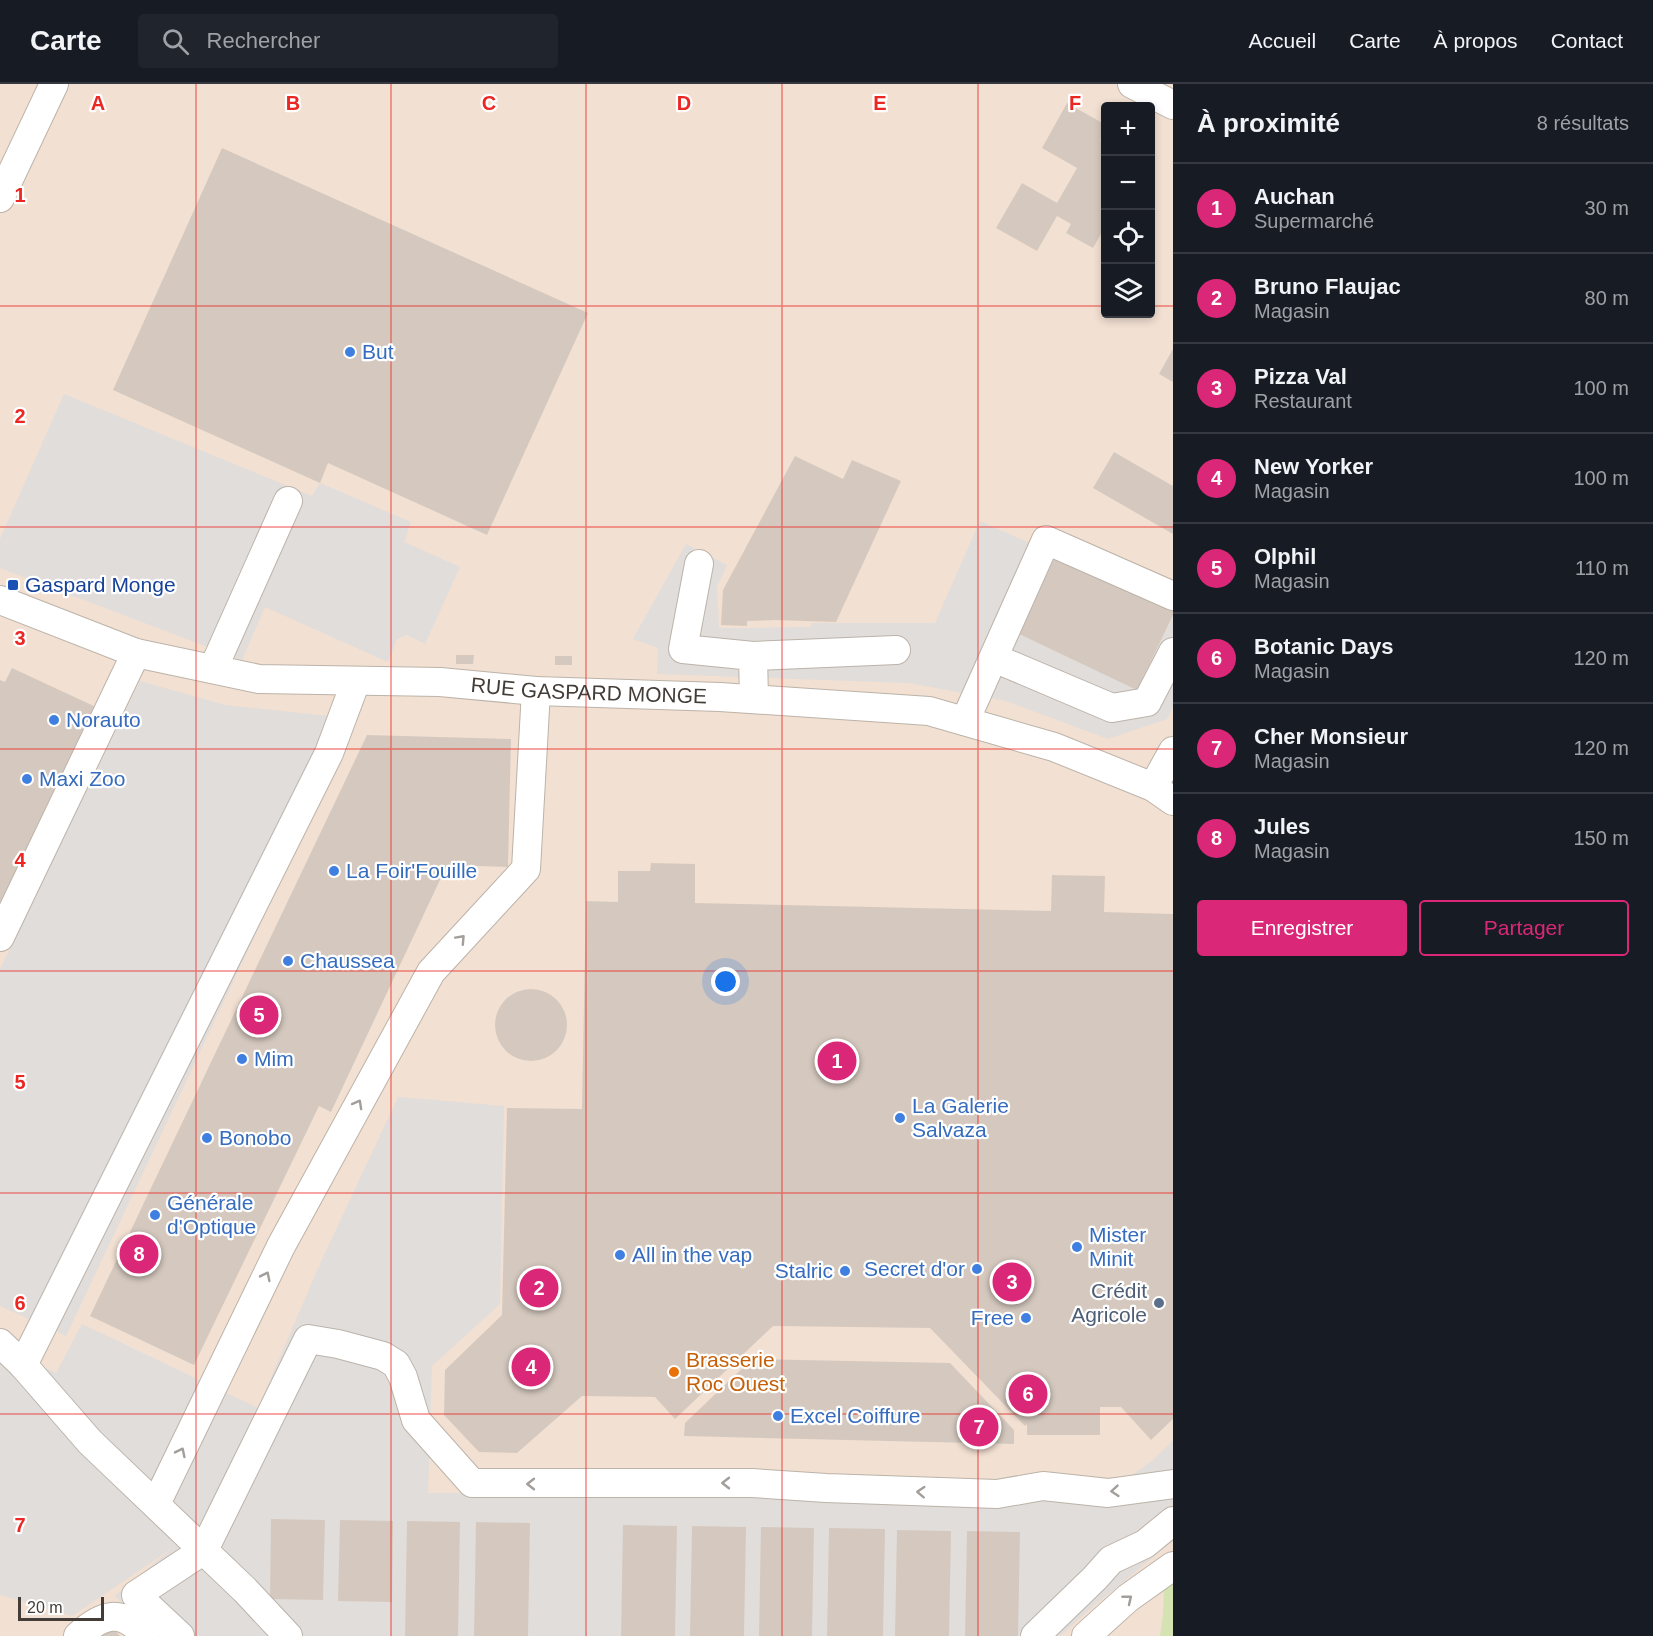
<!DOCTYPE html>
<html lang="fr">
<meta charset="utf-8">
<style>
body{margin:0;font-family:Helvetica,sans-serif;background:#20242c;color:#f1f3f6}
.controls{position:absolute;right:18px;top:18px;display:grid;overflow:hidden;border-radius:6px;box-shadow:0 3px 9px #0003}
.controls button{width:54px;height:54px;display:grid;place-items:center;padding:0;border:0;border-bottom:2px solid #363941;background:#171b24;color:#f1f3f6;font:30px sans-serif}
.scale{position:absolute;left:18px;bottom:15px;width:86px;box-sizing:border-box;padding-left:6px;border:3px solid #443c36;border-top:0;font-size:16px;line-height:21px;white-space:nowrap;color:#443c36;-webkit-text-stroke:4px #fff;paint-order:stroke}
.you{position:absolute;left:726px;top:898px;width:21px;height:21px;margin:-15px;border:4px solid #fff;border-radius:50%;background:#1a73e8;box-shadow:0 0 0 9px #1a73e833}
.badge{display:grid;place-items:center;width:39px;height:39px;border-radius:50%;background:#db2777;color:#fff;font-size:20px;font-weight:700}
.pin{position:absolute;translate:-50% -50%;border:3px solid #fff;box-shadow:0 2px 6px #0006}
.list{margin:0;padding:0;list-style:none}
h2{display:flex;justify-content:space-between;align-items:center;height:78px;margin:0;padding:0 24px;font-size:26px}
h2 small{font-size:20px;font-weight:400;color:#9ea1a6}
.list li{display:grid;grid-template-columns:39px 1fr auto;gap:18px;align-items:center;box-sizing:border-box;height:90px;padding:0 24px;border-top:2px solid #363941}
.list b{display:block;font-size:22px;white-space:nowrap}
.list p{margin:0;font-size:20px;white-space:nowrap;color:#9ea1a6}
.list em{font-size:20px;font-style:normal;color:#9ea1a6}
.actions{display:flex;gap:12px;padding:18px 24px}
.actions a{flex:1;padding:14px 0;border:2px solid #db2777;border-radius:6px;text-align:center;font-size:21px;color:#db2777}
.actions .main{background:#db2777;color:#fff}
.icon{flex:none;width:33px;height:33px;fill:none;stroke:currentColor;stroke-width:2;stroke-linecap:round;stroke-linejoin:round}
.map{position:relative;flex:none;width:1173px;height:1552px;overflow:hidden}
header{display:flex;align-items:center;gap:36px;box-sizing:border-box;height:84px;padding:0 30px;background:#171b24;border-bottom:2px solid #363941}
header strong{font-size:28px}
nav{display:flex;gap:33px;margin-inline-start:auto;font-size:21px}
.search{width:420px;height:54px;background:#20242c;display:flex;align-items:center;gap:15px;box-sizing:border-box;padding:0 21px;border-radius:6px;color:#9ea1a6;font-size:22px}
main{display:flex}
aside{flex:1;background:#171b24}
.map>svg:first-child{display:block}
.commercial{fill:#f2e0d2;fill-rule:evenodd}
.green{fill:#d4e3b1}
.parking{fill:#e0dddb}
.building{fill:#d5c9bf}
.lines{fill:none;stroke-linecap:round;stroke-linejoin:round}
.minor-casing{stroke:#bcb3a9;stroke-width:30}
.minor{stroke:#fff;stroke-width:28}
.oneway{stroke:#a29e9a}
.grid{fill:none;stroke:#eb2623;stroke-width:1.5;stroke-opacity:0.55}
.shop-dot{fill:#3f7fe0;stroke:#fff;stroke-width:2}
.transit-dot{fill:#1a4fb4;stroke:#fff;stroke-width:2}
.service-dot{fill:#5c6f8a;stroke:#fff;stroke-width:2}
.food-dot{fill:#e8710a;stroke:#fff;stroke-width:2}
.labels{text-anchor:middle;stroke-width:4.5;stroke-linejoin:round;paint-order:stroke}
.shop-label{font-size:21px;fill:#366cbe;stroke:#fff;text-anchor:start}
.transit-label{font-size:21px;fill:#164399;stroke:#fff;text-anchor:start}
.street-label{font-size:21px;fill:#443c36;stroke:#fff}
.service-label{font-size:21px;fill:#4e5e75;stroke:#fff;text-anchor:end}
.food-label{font-size:21px;fill:#c56008;stroke:#fff;text-anchor:start}
.grid-label{font-size:20px;text-anchor:middle;font-weight:bold;fill:#eb2623;stroke:#fff;stroke-width:4.5;stroke-linejoin:round;paint-order:stroke}
</style>
<header>
<strong>Carte</strong>
<div class="search"><svg class="icon" aria-label="search" viewBox="0 0 24 24"><circle cx="10" cy="10" r="6"/><path d="M15 15l6 6"/></svg>Rechercher</div>
<nav><a>Accueil</a><a>Carte</a><a>À propos</a><a>Contact</a></nav>
</header>
<main>
<div class="map">
<svg width="1173" height="1552" viewBox="0 0 1173 1552">
<rect width="100%" height="100%" fill="#f2ece6"/>
<path class="commercial" d="M0 0H1173V1552H0ZM1106 22H1150V230H1106Z"/>
<path class="green" d="M1173 1497V1552H1160L1163 1530 1164 1506Z"/>
<path class="parking" d="M64 310 312 412 320 399 411 438 404 458 460 483 425 560 407 551 397 555 388 578 265 523 242 576 0 484V455Z
M980 437 1056 471 1137 606 1173 531V623L1167 635 1108 655 1006 617 909 599 657 590 658 564 633 555 686 460 727 481 717 503 719 544H749L811 543V539H935Z
M140 597 225 621 357 635 66 1252 0 1222V885Z
M398 1013 504 1022 500 1220 432 1282 428 1409H604L1093 1418 1152 1377 1173 1356V1457L1090 1525 1060 1552H153L115 1512 174 1463 72 1532 0 1511V1263L56 1289 82 1240 258 1324 320 1180Z"/>
<path class="building" d="M1067 19 1106 41V45L1100 56 1106 59V141L1093 164 1066 149 1071 140 1057 132 1037 167 996 144 1022 99 1057 119 1077 84 1042 64Z
M222 64 588 229 487 451 328 379 320 399 113 306Z
M1173 265V298L1159 290Z
M1114 368 1173 402V450L1093 404Z
M795 372 843 395 852 376 901 397 836 538 775 536 747 537V542L721 541 723 506Z
M1056 471 1173 527V531L1137 606 1019 550Z
M456 571H474L473 580H456Z
M555 572H572V581H555Z
M12 584 98 624 0 829V596L5 598Z
M367 651 511 655 508 783 447 781 331 1028 319 1022 194 1281 90 1232Z
M651 779 695 780V819L1051 827 1052 791 1105 792 1104 828 1173 830V1335L1151 1356 1121 1323H1100V1351H1027V1340L1025 1342 930 1244 773 1242 675 1335 655 1313 582 1312 517 1369 479 1368 444 1331 445 1286 502 1231 507 1024 582 1025 586 817 618 818V787H650Z
M495 941a36 36 0 1 1 72 0a36 36 0 1 1-72 0Z
M752 1275 950 1279 1014 1346V1360L684 1352 685 1339Z
M271 1435 325 1436 323 1516 270 1515Z
M340 1436 393 1437 392 1518 338 1517Z
M407 1437 460 1438 458 1552H405Z
M476 1438 530 1439 528 1552H474Z
M623 1441 677 1442 675 1552H621Z
M692 1442 746 1443 744 1552H690Z
M761 1443 814 1444 812 1552H759Z
M829 1444 885 1445 883 1552H827Z
M897 1446 951 1447 949 1552H895Z
M967 1447 1020 1448 1018 1552H965Z
M108 1539 120 1552H89Z"/>
<g class="lines">
<defs>
<g id="minor">
<path d="M1132 0 1173 21"/>
<path d="M0 114 54 0"/>
<path d="M699 480 683 565 753 572 754 615"/>
<path id="s1" d="M0 516 136 569 259 595 440 598 536 607 720 613 929 627 1054 663 1153 703 1173 717"/>
<path d="M753 572 896 566"/>
<path d="M994 574 1112 624 1147 618 1173 568"/>
<path d="M213 585 288 417"/>
<path d="M965 637 1046 456 1173 512"/>
<path d="M1153 703 1173 667"/>
<path d="M0 853 136 569"/>
<path d="M0 1259 23 1281 90 1358 245 1506 288 1552"/>
<path d="M23 1281 329 669 356 597"/>
<path d="M156 1420 281 1162 431 888 526 785 536 607"/>
<path d="M78 1552C102 1530 122 1523 145 1552"/>
<path d="M180 1552 136 1511 204 1466 308 1255 338 1260 383 1272 396 1280 403 1293 416 1336 472 1399H752L826 1404 997 1410 1043 1402 1108 1409 1173 1400"/>
<path d="M1035 1552 1095 1494 1111 1476 1145 1460 1173 1437"/>
<path d="M1086 1552 1128 1514 1173 1482"/>
</g>
</defs>
<use href="#minor" class="minor-casing"/>
<use href="#minor" class="minor"/>
</g>
<defs><path id="oneway-chevron" d="M-2-3.5L2.5 0L-2 3.5" fill="none" stroke-width="1.6" stroke-linecap="round" stroke-linejoin="round" transform="scale(1.5)"/></defs>
<g class="oneway">
<use href="#oneway-chevron" transform="translate(461 855) rotate(-47)"/>
<use href="#oneway-chevron" transform="translate(358 1020) rotate(-61)"/>
<use href="#oneway-chevron" transform="translate(266 1192) rotate(-64)"/>
<use href="#oneway-chevron" transform="translate(181 1368) rotate(-64)"/>
<use href="#oneway-chevron" transform="translate(726 1399) rotate(-180)"/>
<use href="#oneway-chevron" transform="translate(531 1400) rotate(-180)"/>
<use href="#oneway-chevron" transform="translate(1115 1407) rotate(175)"/>
<use href="#oneway-chevron" transform="translate(921 1408) rotate(-177)"/>
<use href="#oneway-chevron" transform="translate(1128 1515) rotate(-39)"/>
</g>
<path class="grid" d="M196 0V1552M391 0V1552M586 0V1552M782 0V1552M978 0V1552M0 222H1106M1150 222H1173M0 443H1173M0 665H1173M0 887H1173M0 1109H1173M0 1330H1173"/>
<g class="shop-dot">
<circle cx="350" cy="268" r="6"/>
<circle cx="54" cy="636" r="6"/>
<circle cx="27" cy="695" r="6"/>
<circle cx="334" cy="787" r="6"/>
<circle cx="288" cy="877" r="6"/>
<circle cx="242" cy="975" r="6"/>
<circle cx="900" cy="1034" r="6"/>
<circle cx="207" cy="1054" r="6"/>
<circle cx="155" cy="1131" r="6"/>
<circle cx="1077" cy="1163" r="6"/>
<circle cx="620" cy="1171" r="6"/>
<circle cx="977" cy="1185" r="6"/>
<circle cx="845" cy="1187" r="6"/>
<circle cx="1026" cy="1234" r="6"/>
<circle cx="778" cy="1332" r="6"/>
</g>
<rect class="transit-dot" x="7" y="495" width="12" height="12" rx="3"/>
<circle class="service-dot" cx="1159" cy="1219" r="6"/>
<circle class="food-dot" cx="674" cy="1288" r="6"/>
<g class="labels">
<g class="shop-label">
<text x="362" y="275">But</text>
<text x="66" y="643">Norauto</text>
<text x="39" y="702">Maxi Zoo</text>
<text x="346" y="794">La Foir'Fouille</text>
<text x="300" y="884">Chaussea</text>
<text x="254" y="982">Mim</text>
<text x="912" y="1029">La Galerie<tspan x="912" dy="24">Salvaza</tspan></text>
<text x="219" y="1061">Bonobo</text>
<text x="167" y="1126">Générale<tspan x="167" dy="24">d'Optique</tspan></text>
<text x="1089" y="1158">Mister<tspan x="1089" dy="24">Minit</tspan></text>
<text x="632" y="1178">All in the vap</text>
<text x="965" y="1192" text-anchor="end">Secret d'or</text>
<text x="833" y="1194" text-anchor="end">Stalric</text>
<text x="1014" y="1241" text-anchor="end">Free</text>
<text x="790" y="1339">Excel Coiffure</text>
</g>
<g class="transit-label">
<text x="25" y="508">Gaspard Monge</text>
</g>
<g class="street-label">
<text dy="7" stroke="none"><textPath href="#s1" startOffset="602">RUE GASPARD MONGE</textPath></text>
</g>
<g class="service-label">
<text x="1147" y="1214">Crédit<tspan x="1147" dy="24">Agricole</tspan></text>
</g>
<g class="food-label">
<text x="686" y="1283">Brasserie<tspan x="686" dy="24">Roc Ouest</tspan></text>
</g>
</g>
<g class="grid-label">
<text x="98" y="26">A</text>
<text x="293" y="26">B</text>
<text x="489" y="26">C</text>
<text x="684" y="26">D</text>
<text x="880" y="26">E</text>
<text x="1075" y="26">F</text>
<text x="20" y="118">1</text>
<text x="20" y="339">2</text>
<text x="20" y="561">3</text>
<text x="20" y="783">4</text>
<text x="20" y="1005">5</text>
<text x="20" y="1226">6</text>
<text x="20" y="1448">7</text>
</g>
</svg>
<div class="controls">
<button>+</button>
<button>−</button>
<button><svg class="icon" aria-label="locate" viewBox="0 0 24 24"><circle cx="12" cy="12" r="6"/><path d="M12 2v4M12 18v4M2 12h4M18 12h4"/></svg></button>
<button><svg class="icon" aria-label="layers" viewBox="0 0 24 24"><path d="M12 4l9 5-9 5-9-5zM3 14l9 5 9-5"/></svg></button>
</div>
<div class="scale">20 m</div>
<div class="you"></div>
<div class="pin badge" style="left:837px;top:977px">1</div>
<div class="pin badge" style="left:539px;top:1204px">2</div>
<div class="pin badge" style="left:1012px;top:1198px">3</div>
<div class="pin badge" style="left:531px;top:1283px">4</div>
<div class="pin badge" style="left:259px;top:931px">5</div>
<div class="pin badge" style="left:1028px;top:1310px">6</div>
<div class="pin badge" style="left:979px;top:1343px">7</div>
<div class="pin badge" style="left:139px;top:1170px">8</div>
</div>
<aside>
<h2>À proximité<small>8 résultats</small></h2>
<ul class="list">
<li><span class="badge">1</span><div><b>Auchan</b><p>Supermarché</p></div><em>30 m</em></li>
<li><span class="badge">2</span><div><b>Bruno Flaujac</b><p>Magasin</p></div><em>80 m</em></li>
<li><span class="badge">3</span><div><b>Pizza Val</b><p>Restaurant</p></div><em>100 m</em></li>
<li><span class="badge">4</span><div><b>New Yorker</b><p>Magasin</p></div><em>100 m</em></li>
<li><span class="badge">5</span><div><b>Olphil</b><p>Magasin</p></div><em>110 m</em></li>
<li><span class="badge">6</span><div><b>Botanic Days</b><p>Magasin</p></div><em>120 m</em></li>
<li><span class="badge">7</span><div><b>Cher Monsieur</b><p>Magasin</p></div><em>120 m</em></li>
<li><span class="badge">8</span><div><b>Jules</b><p>Magasin</p></div><em>150 m</em></li>
</ul>
<div class="actions"><a class="main">Enregistrer</a><a>Partager</a></div>
</aside>
</main>
